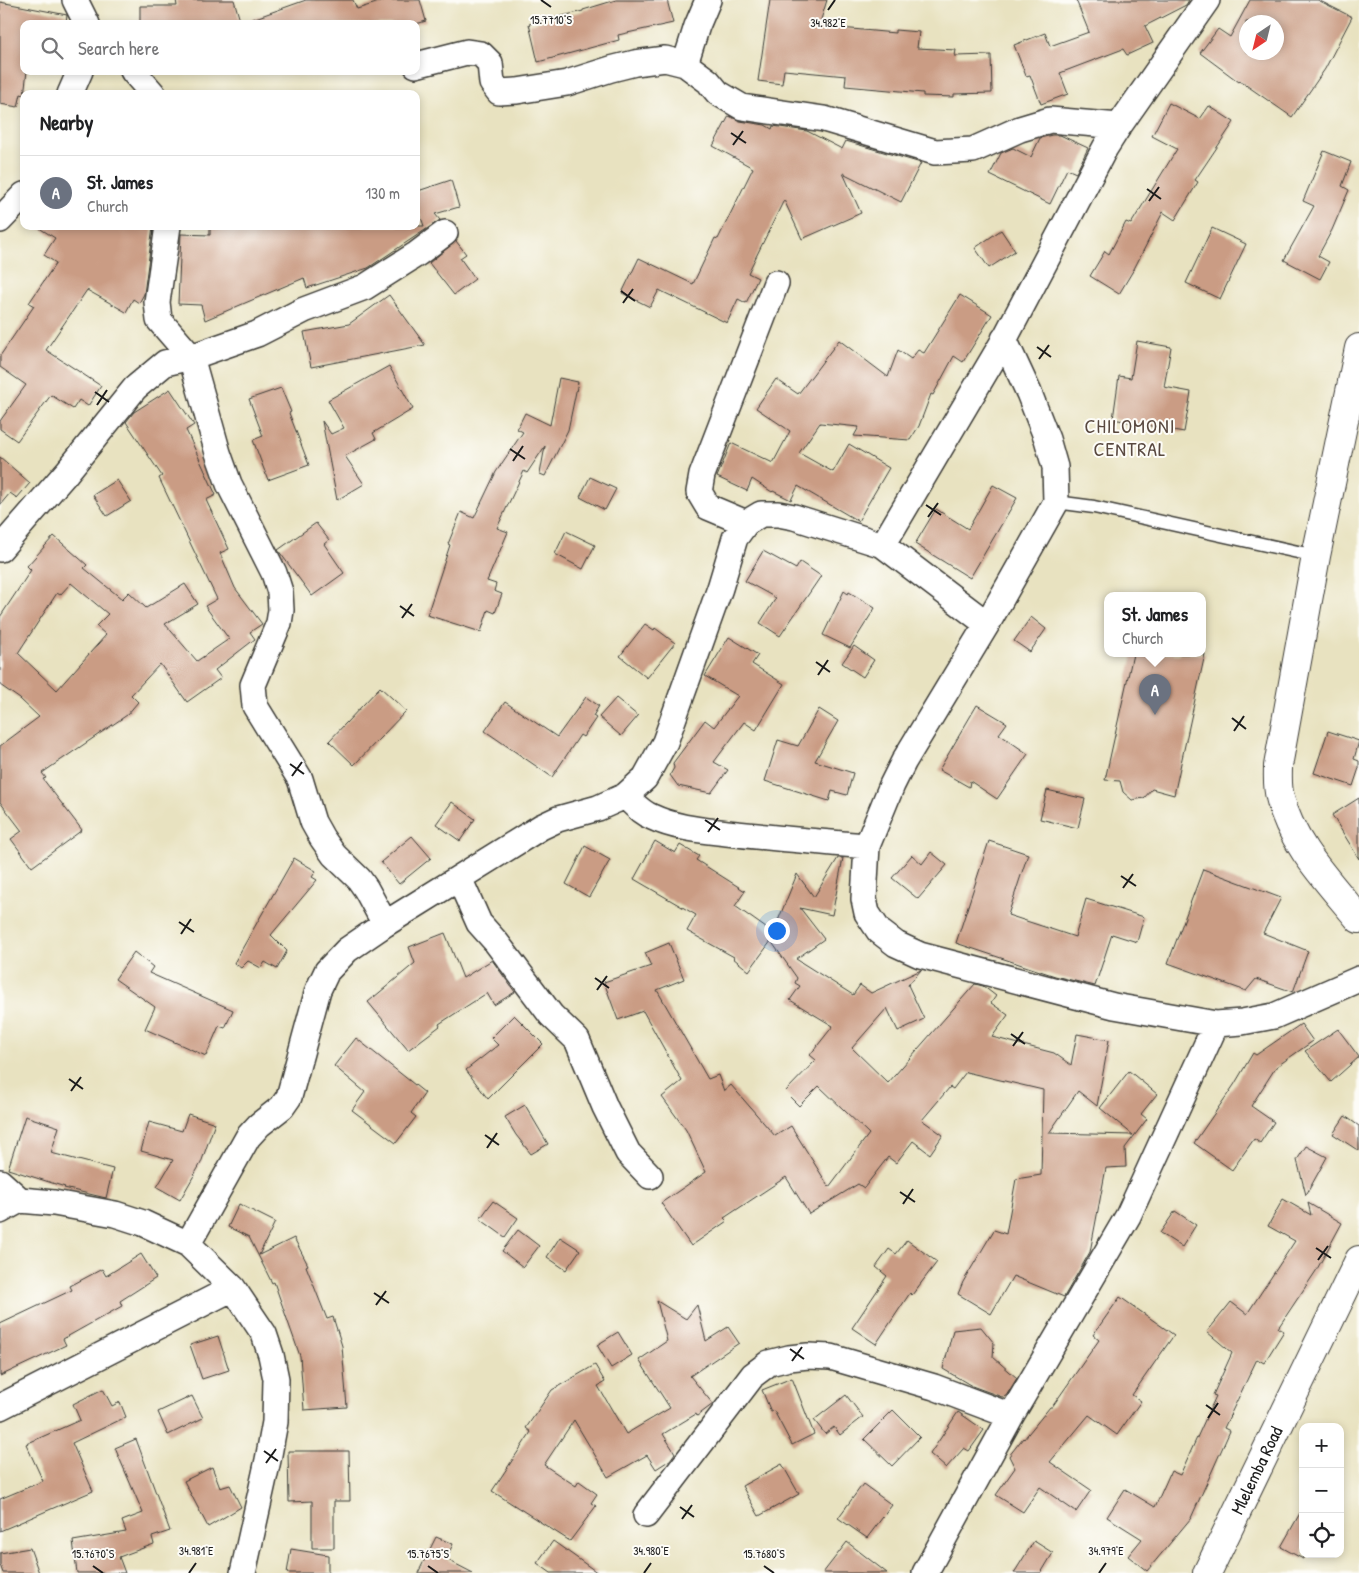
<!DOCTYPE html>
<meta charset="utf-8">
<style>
body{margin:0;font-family:"Patrick Hand",sans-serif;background:#f2f2f2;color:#202124}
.controls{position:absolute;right:15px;bottom:15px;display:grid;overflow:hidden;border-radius:10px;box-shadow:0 2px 8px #0003}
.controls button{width:45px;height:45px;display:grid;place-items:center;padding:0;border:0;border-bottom:1px solid #e0e0e0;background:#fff;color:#202124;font:25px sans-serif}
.compass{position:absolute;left:1239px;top:15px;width:45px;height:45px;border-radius:50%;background:#fff;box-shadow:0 2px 8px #0003;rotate:215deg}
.you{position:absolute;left:776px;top:930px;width:18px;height:18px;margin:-12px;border:4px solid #fff;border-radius:50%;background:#1a73e8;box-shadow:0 0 0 8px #1a73e833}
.badge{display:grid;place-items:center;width:32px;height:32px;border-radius:50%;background:#b5179e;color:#fff;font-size:16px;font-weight:700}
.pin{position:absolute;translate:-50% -41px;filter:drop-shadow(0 1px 2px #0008)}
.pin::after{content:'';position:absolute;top:26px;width:18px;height:15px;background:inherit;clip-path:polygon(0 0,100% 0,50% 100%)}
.popup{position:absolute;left:1104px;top:592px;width:102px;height:65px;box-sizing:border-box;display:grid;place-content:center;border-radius:10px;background:#fff;filter:drop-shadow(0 1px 4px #0005);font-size:16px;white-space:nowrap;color:#757577}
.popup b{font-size:19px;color:#202124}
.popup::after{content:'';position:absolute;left:50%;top:100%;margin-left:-10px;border:10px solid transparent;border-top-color:#fff}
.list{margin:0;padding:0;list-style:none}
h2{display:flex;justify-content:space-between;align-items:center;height:65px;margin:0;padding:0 20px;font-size:21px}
h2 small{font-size:16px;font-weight:400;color:#757577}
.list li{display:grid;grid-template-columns:32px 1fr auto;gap:15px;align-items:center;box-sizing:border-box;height:75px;padding:0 20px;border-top:1px solid #e0e0e0}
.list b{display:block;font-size:19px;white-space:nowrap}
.list p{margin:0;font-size:16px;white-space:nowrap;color:#757577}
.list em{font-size:16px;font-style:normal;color:#757577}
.icon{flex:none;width:28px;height:28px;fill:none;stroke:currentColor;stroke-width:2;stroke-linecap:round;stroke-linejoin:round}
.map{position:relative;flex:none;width:1359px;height:1573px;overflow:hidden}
.search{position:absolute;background:#fff;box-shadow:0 2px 8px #0003;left:20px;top:20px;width:400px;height:55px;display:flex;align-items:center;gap:12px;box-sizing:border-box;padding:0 18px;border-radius:10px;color:#757577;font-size:19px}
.panel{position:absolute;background:#fff;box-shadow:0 2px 8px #0003;left:20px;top:90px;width:400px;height:140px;border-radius:10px}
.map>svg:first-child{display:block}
.building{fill:#ca9c84;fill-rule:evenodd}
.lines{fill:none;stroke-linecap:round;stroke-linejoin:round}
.service-casing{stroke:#3b3a35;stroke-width:15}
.minor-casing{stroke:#3b3a35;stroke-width:28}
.tertiary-casing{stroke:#3b3a35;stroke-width:30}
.service{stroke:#fff;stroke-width:12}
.minor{stroke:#fff;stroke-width:25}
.tertiary{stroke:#fff;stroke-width:28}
.ticks{fill:none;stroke:#1c1c1c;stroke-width:2}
.labels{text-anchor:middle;stroke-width:4;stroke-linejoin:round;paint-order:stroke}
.street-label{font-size:18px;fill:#1c1c1c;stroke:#fdfcf7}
.quarter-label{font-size:20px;letter-spacing:1px;fill:#594940;stroke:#fdfcf7}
.ticks-label{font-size:12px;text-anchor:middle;fill:#1c1c1c;stroke:#fdfcf7;stroke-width:4;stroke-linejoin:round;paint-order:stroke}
</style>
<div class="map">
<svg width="1359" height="1573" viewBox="0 0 1359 1573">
<rect width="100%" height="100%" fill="#fdfcf7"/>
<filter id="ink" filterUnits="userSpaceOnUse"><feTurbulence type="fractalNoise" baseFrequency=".02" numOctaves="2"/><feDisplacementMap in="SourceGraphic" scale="10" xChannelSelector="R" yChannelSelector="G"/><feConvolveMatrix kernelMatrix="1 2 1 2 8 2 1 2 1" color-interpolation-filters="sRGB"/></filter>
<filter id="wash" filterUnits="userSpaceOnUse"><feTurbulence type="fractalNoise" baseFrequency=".0096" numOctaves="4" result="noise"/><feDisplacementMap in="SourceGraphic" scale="20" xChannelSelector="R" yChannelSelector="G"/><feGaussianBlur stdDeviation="1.12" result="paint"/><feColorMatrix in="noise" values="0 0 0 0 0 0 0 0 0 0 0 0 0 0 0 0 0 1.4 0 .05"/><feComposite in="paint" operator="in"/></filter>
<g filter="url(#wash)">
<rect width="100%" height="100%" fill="#e8e2c0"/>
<g id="blocks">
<path class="building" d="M176 0H234L241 24H140V6H177Z
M306 0H353L357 9 386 0H420L426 21 416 24H247V21Z
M616 0H667L673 23 618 35 619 40 538 62 529 24 583 11V10Z
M770 0H827L819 26 895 33V30L919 32 917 48 956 50 955 56 991 55 992 93 954 94V97L923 96V93L845 86 846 76 784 70 782 84 758 81Z
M1076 0H1189L1186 5 1145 26 1153 43 1127 55 1123 49 1060 73 1068 94 1041 104 1030 75 1026 76 1014 45 1045 33 1050 46 1089 32Z
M1250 0H1318L1352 17 1325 69 1292 117 1240 81 1239 82 1200 53 1218 29 1230 37ZM1246 22H1276V52H1246Z
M0 2 67 15 66 24H24V71H27L24 95 21 94 18 107 0 104Z
M1169 103 1200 119 1209 106 1234 122 1195 180 1198 182 1175 220 1163 212 1134 269 1119 294 1090 276 1105 251 1109 254 1126 222 1131 224 1177 149 1152 136Z
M729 116 740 121 765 125 772 129 773 126 807 131 842 149 846 141 921 163 901 202 843 173 861 213 802 239 784 200 748 273 758 278 746 303 738 299 727 323 659 290 650 307 622 293 639 258 693 284 715 238 718 239 753 168 713 146Z
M1052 135H1060L1088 148 1076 173 1067 169 1050 204 990 175 1001 153 1013 148 1031 157 1040 138Z
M1324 151 1351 162 1342 186 1349 190 1332 230 1318 256 1329 262 1320 279 1284 260 1314 206 1303 201Z
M451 180 459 207 435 214 440 220 368 268 307 288 304 278 205 320 201 305 178 304 181 234 210 235V226H424L416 203V189L418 191Z
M36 226H153L144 294 139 303 133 299 126 312 87 290 46 350 101 386 88 406 79 400 73 409 51 395 17 441 0 429V421L26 385 0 367V356L34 306 29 303 56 263 44 255 55 238Z
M1212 228 1246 244 1220 299 1186 283Z
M1001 230 1015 251 989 268 975 248Z
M456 241 466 254 460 258 475 279 454 295 429 263Z
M389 295 425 345 311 367 304 332 349 324Z
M960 295 992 315 963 362 954 356 933 395 931 394 919 426 910 440 854 436 859 427 820 423 799 453 833 472 849 444 889 468 858 521 798 486 791 500 773 491 772 492 752 479 747 491 717 477 731 443 773 463 790 431 756 408 776 379 798 394 839 340 888 377 898 350 911 359 918 350 924 353Z
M1137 341 1171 347 1164 387 1191 392 1184 432 1113 419 1119 376 1131 378Z
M389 366 413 409 373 433 376 439 345 456 364 484 337 500 322 421 331 434 344 428 328 400Z
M559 378 578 382 568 430 545 476 540 474 545 446 527 473 524 471 497 528 508 532 487 581 496 584 494 591 502 594 495 613 488 610 481 632 427 615 450 545 448 544 461 512 474 518 496 472 523 432 517 429 525 413 550 425Z
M281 388 291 412 289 413 309 465 268 480 253 440 263 436 249 399Z
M170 389 194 425 186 430 216 495 206 500 229 549 220 553 235 588 262 624 250 632 255 639 215 670 221 678 187 702 160 664 131 695 138 702 127 715 42 773 46 778 43 779 82 830 32 867 11 839 22 831 0 802V746L39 717 20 699 0 685V617L31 570 27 566 54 536 87 565 84 568 122 599 129 592 146 608 185 584 198 604 165 624 197 661 229 639 205 606 217 599 159 478 162 476 126 422 134 412ZM71 583 108 614 96 626 106 635 57 690 18 653 57 593 60 595Z
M0 457 30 483 17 498 10 493 0 505Z
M590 477 616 489 605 510 580 497Z
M117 480 131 501 107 516 93 495Z
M993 485 1017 498 970 578 915 544 936 509 968 529Z
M316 523 329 540 324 544 344 573 312 596 278 550Z
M566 531 595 545 583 569 555 554Z
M763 551 796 569 800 562 821 576 780 636 760 623 776 598 745 581Z
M844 591 848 594 849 592 875 608 850 648 823 635Z
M1031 617 1046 629 1030 652 1014 641Z
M645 624 654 630 655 628 675 643 647 678 620 656Z
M729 637 758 655 752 664 784 684 756 730 744 722 714 762 728 770 711 793 678 786 670 775 674 768 673 763 705 720 714 727 738 696 705 676Z
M854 646 874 660 863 677 842 663Z
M1133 654H1205L1174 795 1152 789 1144 798 1132 800 1123 792 1120 781 1105 780Z
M380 687 406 711 354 765 329 741Z
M586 697 599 706 593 716 596 718 583 737 580 735 552 777 485 731 505 702 557 737Z
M616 698 638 716 621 736 599 717Z
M977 705 1007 723 999 734 1028 754 997 799 970 781 969 787 939 770Z
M819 709 838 721 815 761 853 773 847 795 832 791 829 801 765 781 778 740 798 746Z
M1328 731 1359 741 1354 759 1359 761V768L1353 786 1314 773Z
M1047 790 1085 799 1078 828 1040 819Z
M1359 798V859L1332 815Z
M452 802 475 819 460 841 436 824Z
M412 836 431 858 399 884 381 862Z
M655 841 675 853 680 845 699 856 696 860 745 891 735 906 773 933 797 874 814 897 838 858H843L832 915 800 908 824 939 796 959 853 995 860 985 871 993 921 970 908 985 924 1019 898 1031 887 1008 852 1048 888 1083 975 984 983 986 996 996 991 1003 1008 1015 992 1037 1054 1053 1071 1065 1077 1034 1109 1040 1097 1106 1078 1091 1049 1133 1133 1135 1100 1108 1129 1071 1157 1094 1141 1114 1147 1119 1125 1148 1126 1167 1106 1168 1090 1252 1064 1297 1013 1276 991 1314 958 1294 963 1282 994 1230 1006 1234 1016 1179 1041 1175 1043 1090 966 1072 953 1089 950 1087 922 1120 943 1135 930 1154 913 1141 896 1163 888 1157 864 1188 858 1184 809 1214 786 1177 724 1218 727 1221 691 1246 661 1203 706 1172 686 1130 662 1097 682 1081 643 1011 618 1020 604 982 651 966 645 953 669 943 684 979 657 990 708 1079 718 1075 724 1091 731 1085 775 1136 791 1126 829 1187 869 1134 819 1086 799 1106 785 1092 816 1060 810 1055 833 1026 790 1000 800 986 795 983 797 978 771 941 749 971 733 958 734 957 687 931 696 915 634 879Z
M989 841 1028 854 1008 915 1075 937 1086 899 1144 917 1137 942 1112 934 1095 986 1055 976 956 943Z
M585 846 610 860 589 897 566 884Z
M931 852 947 865 918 899 892 878 912 855 922 864Z
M294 858 316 871 312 877 317 880 271 935 287 951 277 969 265 962 261 968 248 961 241 968 234 963Z
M1203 869 1281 898 1263 933 1308 951 1293 992 1256 979 1246 991 1168 963Z
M445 933 463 978 492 960 515 992 494 1005 487 993 439 1024 440 1026 408 1050 368 1002 415 963 409 947Z
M134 952 153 967 149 973 233 1010 225 1028 219 1026 206 1056 145 1029 155 1007 115 979Z
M514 1015 543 1044 488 1099 466 1070 498 1045 491 1038Z
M1301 1024 1313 1041 1276 1067 1251 1106 1274 1122 1260 1143 1254 1139 1232 1170 1194 1143 1234 1085 1253 1053 1256 1055Z
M1338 1029 1359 1057 1331 1082 1305 1051Z
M356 1038 425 1093 411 1113 416 1117 396 1143 352 1110 365 1092 334 1066Z
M525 1105 548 1144 531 1154 516 1135 505 1117Z
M188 1114 215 1123 201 1163 180 1200 157 1187 173 1160 141 1151 149 1122 182 1131Z
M25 1116 59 1127 51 1153 113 1169 106 1198 64 1188 65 1187 8 1169Z
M1345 1116 1359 1126V1151L1333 1134Z
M1306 1146 1327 1157 1306 1195 1297 1160Z
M1283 1199 1311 1215 1308 1203 1342 1223 1316 1271 1278 1328 1284 1331 1264 1363 1257 1359 1224 1428 1230 1431 1191 1518 1147 1571 1128 1556 1142 1539 1107 1517 1125 1489 1155 1507 1171 1471 1180 1475 1216 1396 1213 1395 1232 1353 1207 1332 1231 1302 1247 1314 1295 1241 1268 1226Z
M493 1201 518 1218 505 1237 480 1219Z
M239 1204 275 1222 259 1255 294 1238 308 1265 306 1266 327 1319 333 1317 342 1346 347 1407 304 1410 300 1356 274 1282 272 1283 249 1237 228 1227Z
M1175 1211 1196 1225 1182 1247 1160 1233Z
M518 1230 539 1246 523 1267 502 1251Z
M560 1237 580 1250 566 1270 547 1257Z
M907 1240 937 1262 912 1295 910 1293 876 1344 852 1328 887 1276 876 1267 889 1249 896 1254Z
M141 1254 156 1278 120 1301 122 1306 63 1339 66 1345 0 1376V1324L72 1290 70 1286 102 1269 106 1276Z
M1120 1297 1174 1335 1132 1395 1141 1401 1117 1435 1089 1415 1050 1462 1091 1490 1076 1512 1040 1487 1023 1512 996 1495 1015 1468 1009 1456 1023 1438 1024 1439 1050 1407H1052L1099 1340 1093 1335Z
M657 1301 686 1319 697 1305 706 1341 728 1327 739 1343 690 1376 713 1404 697 1416 696 1414 663 1434 675 1453 670 1460 656 1469 647 1455 608 1477 574 1420 544 1465 576 1486 579 1481 597 1494 591 1503 596 1506 570 1541 492 1491 531 1432 526 1428 552 1390 595 1365 605 1382 598 1386 626 1434 670 1408 639 1360 667 1341Z
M981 1327 994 1343 993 1357 1017 1378 1006 1396 1002 1397 972 1386 943 1369 953 1330Z
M618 1332 632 1355 611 1368 597 1345Z
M218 1336 229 1370 202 1379 190 1345Z
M792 1378 814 1434 792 1445 774 1411 771 1412 762 1390Z
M103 1389 112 1406 120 1402 126 1417 72 1443 93 1491 0 1531V1499L43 1481 26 1444 80 1420 73 1404Z
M846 1395 863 1417 840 1435 834 1427 825 1434 814 1420Z
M192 1396 203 1418 168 1435 158 1412Z
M893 1410 920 1437 892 1466 864 1439Z
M958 1412 984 1430 969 1451 964 1448 946 1468 930 1454Z
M136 1439 170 1531 152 1537 154 1544 119 1557 125 1573H77L73 1541 126 1532 122 1521 143 1513 115 1448Z
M288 1451H349L350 1501H334V1548H312V1501L289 1502Z
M782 1464 799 1494 759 1516 742 1486Z
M212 1467 220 1488 230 1485 241 1507 208 1527 184 1481Z
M863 1484 892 1505 867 1538 838 1518Z
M1303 1508V1559L1281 1547Z
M436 1537 453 1544 446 1559 473 1573H418Z
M553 1541 598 1573H551L537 1563Z
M1034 1541 1053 1553 1041 1573H1014Z
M847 1542 887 1573H823Z
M30 1548 39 1573H3L0 1565V1553Z
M291 1549 328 1555V1573H287Z"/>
</g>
</g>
<g filter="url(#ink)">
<use href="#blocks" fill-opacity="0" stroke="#3b3a35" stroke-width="1"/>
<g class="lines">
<defs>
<path id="service" d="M1056 502 1094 507 1316 556"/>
<path id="minor" d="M75 0 87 24
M685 64 697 26 708 0
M416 65 467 52 481 54 490 63 492 83 499 92 517 91 567 83 611 69 635 63 665 59 685 64 708 81 718 93 742 107 824 119 935 152 973 150 1020 129 1050 120 1119 126
M133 71 153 94
M70 94 80 71
M0 220 24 195
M168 226 157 302 159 320 191 357 218 453 229 484 274 573 280 592 281 610 279 623 253 685 255 706 300 779 313 822 322 838 334 855 359 879 366 889 385 924
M1004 339 1029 393 1047 439 1055 467 1056 502 987 624 904 761 892 785 867 846 864 899 867 913 879 931 896 944 920 955 1114 1006 1216 1024 1242 1022 1274 1016 1359 979
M746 523 708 507 699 492 702 475 776 283
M883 545 1003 342 1105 148 1119 126 1207 0
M0 549 67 472 135 388 165 363 191 357 257 334 304 310 365 287 417 254 445 233
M625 796C634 804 641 813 652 817 675 828 702 830 727 833 773 838 820 842 867 846
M459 878 479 923 496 942 551 1015 577 1040 605 1107 628 1153 650 1176
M0 1182 20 1200
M0 1211 20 1200 54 1203 115 1214 143 1223 188 1244 233 1288 264 1334 271 1355 276 1379 275 1422 268 1460 243 1573
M188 1244 248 1137 259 1125 282 1107 289 1097 318 990 327 971 347 950 385 924 541 827 558 819 598 808 625 796 645 778 665 742 720 588 735 538 746 523 761 514H778L794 517 883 545 987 624
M0 1407 233 1288
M646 1515 753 1375 769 1363 789 1358 808 1356 831 1357 934 1387 1011 1416
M925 1573 1011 1416 1128 1216 1216 1024"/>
<g id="tertiary">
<path d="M1359 348 1316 556 1278 766C1278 776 1277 787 1280 797 1291 844 1329 882 1359 919"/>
<path id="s1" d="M1207 1573 1359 1260"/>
</g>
</defs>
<use href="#service" class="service-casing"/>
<use href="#minor" class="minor-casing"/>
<use href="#tertiary" class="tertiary-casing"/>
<use href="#service" class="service"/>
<use href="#minor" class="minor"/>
<use href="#tertiary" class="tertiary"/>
</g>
</g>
<path class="ticks" d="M541 0 551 7M828 10 835 0M731 133 746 143M733 145 743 131M1147 189 1161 199M1149 201 1159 187M621 291 635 301M623 303 633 289M1037 347 1051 357M1039 359 1049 345M95 392 109 402M97 405 107 390M510 449 525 459M513 461 523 446M926 505 941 515M928 517 938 503M400 606 414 616M402 618 412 604M816 662 830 672M818 675 828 660M1232 718 1246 729M1234 731 1244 716M290 764 304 774M292 776 302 762M705 820 720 830M708 832 718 818M1121 876 1136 886M1123 888 1133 874M179 922 194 932M181 934 191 919M595 978 609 988M597 990 607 976M1011 1034 1025 1044M1013 1046 1023 1032M69 1079 83 1089M71 1091 81 1077M485 1135 499 1145M487 1148 497 1133M900 1192 915 1202M903 1204 913 1189M1316 1248 1331 1258M1318 1260 1328 1246M374 1293 389 1303M376 1305 386 1291M790 1349 804 1359M792 1361 802 1347M1206 1405 1220 1415M1208 1418 1218 1403M264 1451 278 1461M266 1463 276 1449M680 1507 694 1517M682 1519 692 1505M93 1566 103 1573M428 1566 438 1573M764 1566 774 1573M189 1573 196 1563M644 1573 651 1563M1099 1573 1106 1563"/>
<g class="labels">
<g class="street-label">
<text dy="6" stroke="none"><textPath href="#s1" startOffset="114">Mlelemba Road</textPath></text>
</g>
<g class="quarter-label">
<text x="1130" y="433">CHILOMONI<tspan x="1130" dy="23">CENTRAL</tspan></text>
</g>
</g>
<g class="ticks-label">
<text x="551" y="24">15.7710°S</text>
<text x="828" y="27">34.982°E</text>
<text x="196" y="1555">34.981°E</text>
<text x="651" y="1555">34.980°E</text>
<text x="1106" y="1555">34.979°E</text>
<text x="93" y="1558">15.7670°S</text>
<text x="428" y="1558">15.7675°S</text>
<text x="764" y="1558">15.7680°S</text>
</g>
</svg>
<div class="controls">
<button>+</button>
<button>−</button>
<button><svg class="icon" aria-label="locate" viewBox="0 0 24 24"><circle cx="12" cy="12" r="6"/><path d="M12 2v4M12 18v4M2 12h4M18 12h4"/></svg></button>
</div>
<svg class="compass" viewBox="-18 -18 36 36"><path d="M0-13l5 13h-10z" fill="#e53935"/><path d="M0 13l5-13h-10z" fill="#757577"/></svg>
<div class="you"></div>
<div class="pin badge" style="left:1155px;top:715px;background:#6b7280">A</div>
<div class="popup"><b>St. James</b>Church</div>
<div class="search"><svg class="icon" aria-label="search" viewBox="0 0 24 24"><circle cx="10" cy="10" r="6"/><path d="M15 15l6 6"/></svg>Search here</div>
<section class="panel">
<h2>Nearby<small></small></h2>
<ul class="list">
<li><span class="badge" style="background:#6b7280">A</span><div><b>St. James</b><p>Church</p></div><em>130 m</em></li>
</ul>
</section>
</div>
